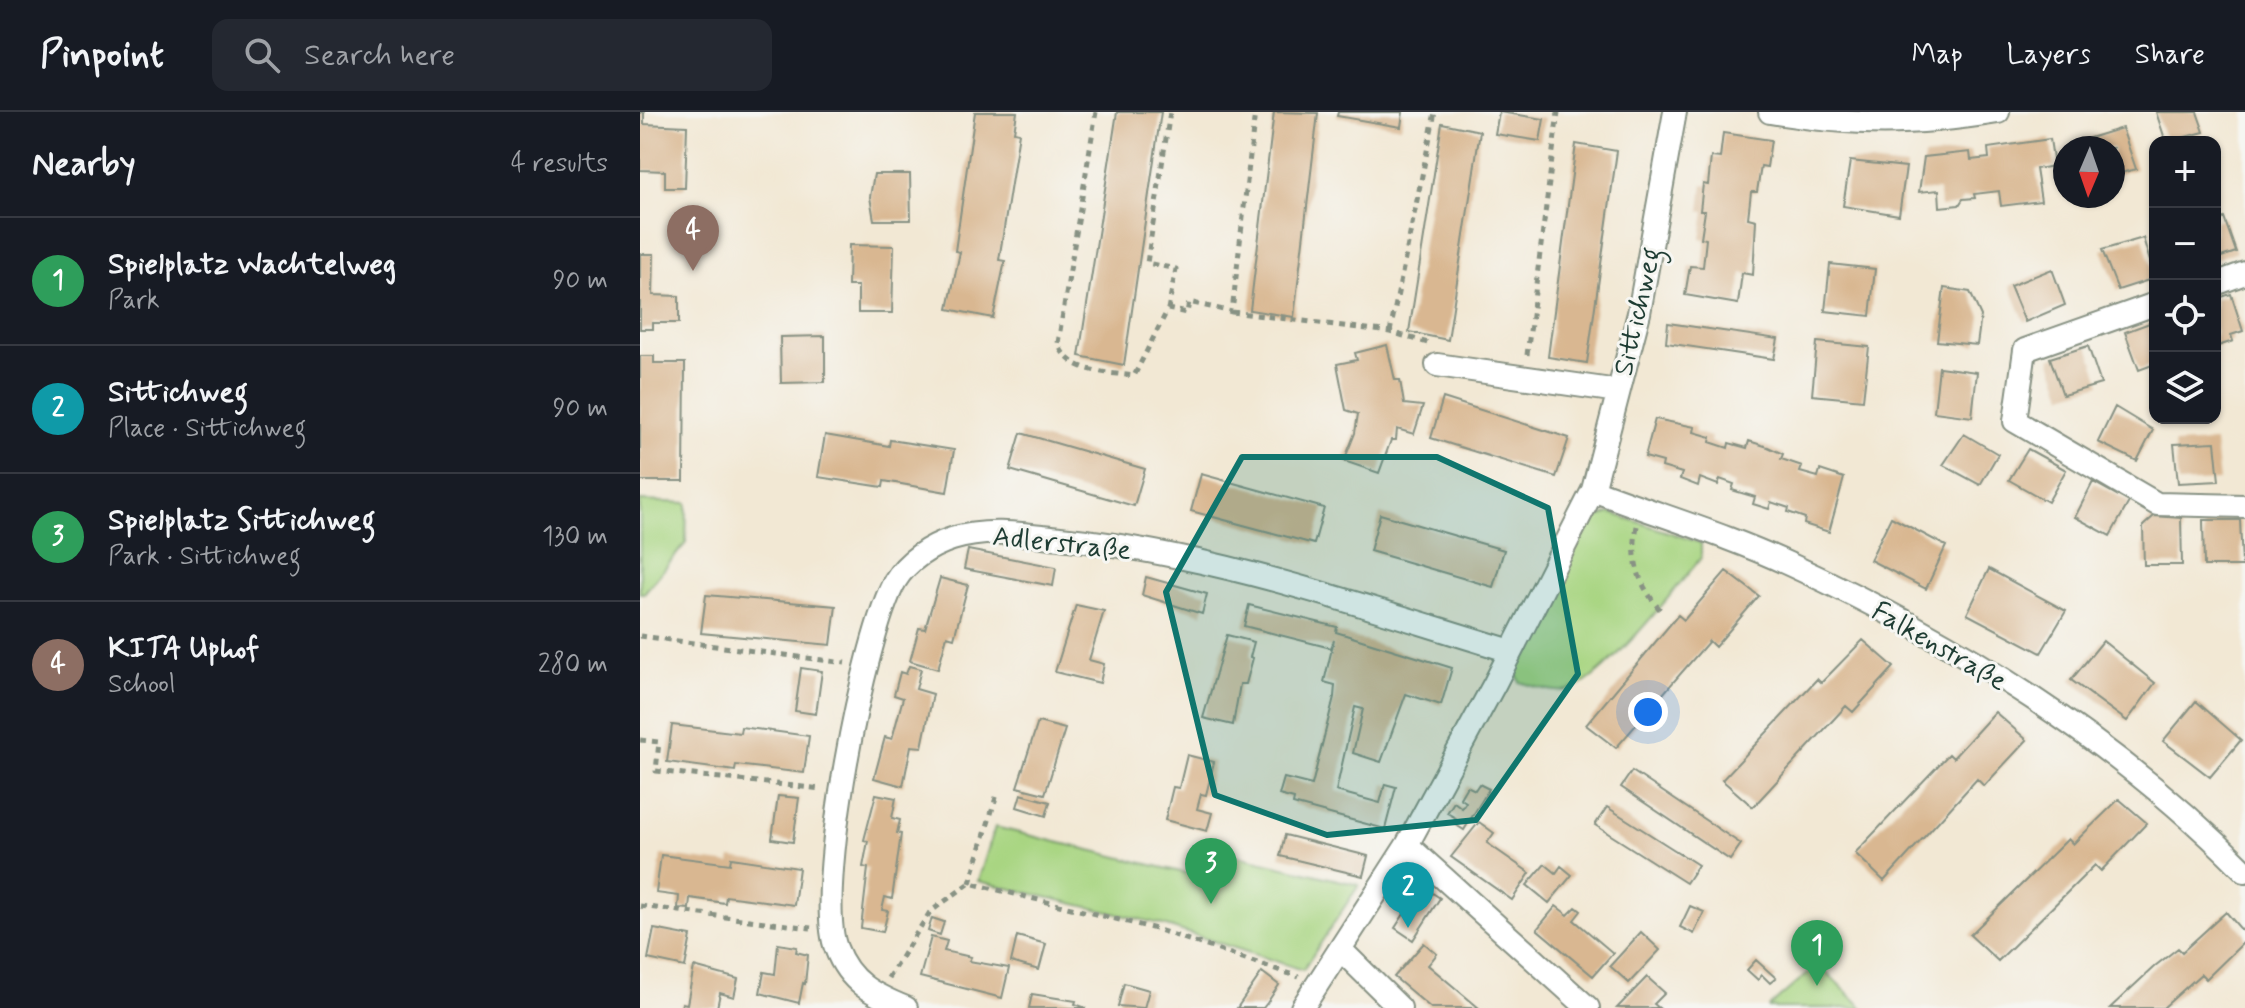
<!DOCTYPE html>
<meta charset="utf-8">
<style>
body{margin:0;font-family:Mynerve,sans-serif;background:#242831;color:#f1f3f6}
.controls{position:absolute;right:24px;top:24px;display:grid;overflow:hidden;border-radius:16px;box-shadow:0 2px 6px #0004}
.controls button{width:72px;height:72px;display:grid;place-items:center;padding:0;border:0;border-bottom:2px solid #363941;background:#171b24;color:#f1f3f6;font:40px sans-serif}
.compass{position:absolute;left:1413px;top:24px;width:72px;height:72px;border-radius:50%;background:#171b24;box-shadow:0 2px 6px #0004;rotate:182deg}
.you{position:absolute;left:1008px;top:600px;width:28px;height:28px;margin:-20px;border:6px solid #fff;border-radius:50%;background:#1a73e8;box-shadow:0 0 0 12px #1a73e833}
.badge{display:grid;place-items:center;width:52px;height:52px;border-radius:50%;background:#ea580c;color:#fff;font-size:26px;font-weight:700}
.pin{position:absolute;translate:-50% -66px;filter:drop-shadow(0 2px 4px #0008)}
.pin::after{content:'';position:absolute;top:42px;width:28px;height:24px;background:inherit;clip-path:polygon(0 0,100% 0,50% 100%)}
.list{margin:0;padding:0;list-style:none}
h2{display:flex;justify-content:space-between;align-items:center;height:104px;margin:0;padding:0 32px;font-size:34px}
h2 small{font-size:26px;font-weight:400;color:#9ea1a6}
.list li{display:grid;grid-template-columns:52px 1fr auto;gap:24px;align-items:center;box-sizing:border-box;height:128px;padding:0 32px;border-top:2px solid #363941}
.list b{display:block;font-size:30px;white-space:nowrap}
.list p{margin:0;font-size:26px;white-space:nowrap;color:#9ea1a6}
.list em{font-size:26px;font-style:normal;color:#9ea1a6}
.icon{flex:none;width:44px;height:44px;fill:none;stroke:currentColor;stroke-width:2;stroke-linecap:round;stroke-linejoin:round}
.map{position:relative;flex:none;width:1605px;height:896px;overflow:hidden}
header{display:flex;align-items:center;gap:48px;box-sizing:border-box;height:112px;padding:0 40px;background:#171b24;border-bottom:2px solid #363941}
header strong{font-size:38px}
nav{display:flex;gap:44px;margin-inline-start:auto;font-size:28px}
.search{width:560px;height:72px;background:#242831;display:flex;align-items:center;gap:20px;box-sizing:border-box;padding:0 28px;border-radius:16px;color:#9ea1a6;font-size:30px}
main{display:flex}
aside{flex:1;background:#171b24}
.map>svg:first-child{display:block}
.green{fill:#a9d582;stroke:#64895b;stroke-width:2}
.building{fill:#d9b791}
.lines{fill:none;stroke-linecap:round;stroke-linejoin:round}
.minor-casing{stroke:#889284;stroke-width:26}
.path{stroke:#889284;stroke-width:5;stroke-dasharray:6 6;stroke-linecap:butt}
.minor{stroke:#fff;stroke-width:22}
.marked{fill:#0f766e;fill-opacity:0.2;stroke:#0f766e;stroke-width:6;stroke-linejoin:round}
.labels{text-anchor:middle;stroke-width:6;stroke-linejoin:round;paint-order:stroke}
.street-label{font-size:28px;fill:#1f3d34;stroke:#f6f6f2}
</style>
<header>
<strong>Pinpoint</strong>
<div class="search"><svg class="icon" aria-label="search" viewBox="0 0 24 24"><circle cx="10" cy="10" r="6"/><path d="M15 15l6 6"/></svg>Search here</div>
<nav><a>Map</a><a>Layers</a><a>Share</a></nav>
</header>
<main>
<aside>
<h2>Nearby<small>4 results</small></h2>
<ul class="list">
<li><span class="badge" style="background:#2e9e5b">1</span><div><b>Spielplatz Wachtelweg</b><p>Park</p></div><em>90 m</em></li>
<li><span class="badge" style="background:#0f9aa8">2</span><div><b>Sittichweg</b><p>Place · Sittichweg</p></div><em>90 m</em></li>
<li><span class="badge" style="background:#2e9e5b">3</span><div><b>Spielplatz Sittichweg</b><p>Park · Sittichweg</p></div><em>130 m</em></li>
<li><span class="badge" style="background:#8d6e63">4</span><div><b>KITA Uphof</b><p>School</p></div><em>280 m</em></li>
</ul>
</aside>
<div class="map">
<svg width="1605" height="896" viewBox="0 0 1605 896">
<rect width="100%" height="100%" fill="#f6f6f2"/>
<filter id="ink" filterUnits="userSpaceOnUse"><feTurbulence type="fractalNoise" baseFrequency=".0125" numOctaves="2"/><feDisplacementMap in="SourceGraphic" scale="16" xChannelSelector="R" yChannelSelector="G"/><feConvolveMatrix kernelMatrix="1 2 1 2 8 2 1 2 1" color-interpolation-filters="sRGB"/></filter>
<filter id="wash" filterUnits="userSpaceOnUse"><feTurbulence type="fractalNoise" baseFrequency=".006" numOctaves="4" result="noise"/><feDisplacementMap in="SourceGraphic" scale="32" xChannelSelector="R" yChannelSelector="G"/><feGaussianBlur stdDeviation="1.8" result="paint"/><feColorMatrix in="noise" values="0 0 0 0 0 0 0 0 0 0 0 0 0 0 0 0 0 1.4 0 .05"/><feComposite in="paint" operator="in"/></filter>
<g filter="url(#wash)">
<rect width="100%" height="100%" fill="#f2e8d4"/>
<path class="green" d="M0 389 47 391 46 431 4 481H0Z
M971 401 1061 431V446C1036 476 968 563 935 576 918 584 897 575 880 570L874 556 950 407Z
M355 715 582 770 593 743 719 773 663 858 520 812 338 769Z
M1178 852 1223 896H1129V895Z"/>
<g id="blocks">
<path class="building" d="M0 0H4V12L47 14 45 76H25V59L0 58Z
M335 0H377L374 20 379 21 359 148 365 149 353 206 308 197 320 140 315 139Z
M477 0H521L484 253 439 244Z
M634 0 678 1 654 205 610 198Z
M698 0H763L761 15 697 4Z
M859 0 904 7 900 29 855 22Z
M1516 0H1557L1564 20 1526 30Z
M802 11 840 19 808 228 769 220Z
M1482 16 1496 57 1473 63V36H1445L1443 28Z
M1083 21 1131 28 1127 55 1121 54 1117 80H1111L1108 106 1116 108 1113 163 1102 161 1098 192 1045 183 1050 154 1063 155 1066 127 1061 126 1065 99H1060L1063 72 1068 73 1071 45 1080 46Z
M1410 27 1414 54 1396 57 1401 89 1361 94 1359 79 1334 82 1335 86 1323 87 1319 93 1300 95 1299 78 1279 80 1284 45 1330 40 1331 48 1349 46 1348 36Z
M936 32 977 39 947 251 908 245Z
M1210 49 1266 55 1259 103 1203 94Z
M234 62H270L271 108H234L230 85Z
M1584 106 1596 140 1575 147V109Z
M1503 126 1515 166 1478 178 1462 138Z
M209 133 254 134 252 201H218V174H208Z
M0 142H14L13 183 39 184V211H13V217H0Z
M1190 152 1235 157 1230 204 1185 199Z
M1412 157 1425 193 1385 210 1370 174Z
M1304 176 1330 180 1341 204 1337 233 1297 229Z
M1591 182 1603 219 1591 223 1593 229 1575 235V187Z
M1515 209V252L1499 258 1485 220Z
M1028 211 1138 227 1134 247 1026 231Z
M185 224V270L141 271 140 225Z
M1177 230 1229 235 1223 288 1172 283Z
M747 233 755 268H760L764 292 783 294 774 322 757 317 756 328H751L739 361 704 349 715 321 718 302 706 298 697 252 717 248 715 241Z
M1448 234 1461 272 1423 283 1410 246Z
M0 244H14V251H45L44 369H0Z
M1299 255 1337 260 1332 305 1294 300Z
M803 286 929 326 916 365 791 326Z
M1475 295 1513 318 1497 349 1458 330Z
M1015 307 1055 315 1054 320 1071 325 1070 330 1088 336 1089 331 1107 336 1109 329 1128 335 1143 342 1141 347 1162 354 1160 360 1178 365 1180 358 1204 366 1189 420 1164 412 1165 406 1148 400 1149 396 1131 390 1129 397 1113 392 1115 385 1092 378 1094 372 1080 367 1078 373 1060 366 1058 374 1040 367 1042 361 1022 355 1023 350 1005 345Z
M381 321 505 357 494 394 370 358Z
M1324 322 1358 342 1340 373 1303 353Z
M185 323 249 334 250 328 314 338 307 380 244 369 243 375 178 365Z
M1575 330 1579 369 1538 371 1534 332Z
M1388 337 1426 358 1408 390 1369 368Z
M561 362 684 396 674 432 551 399Z
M1453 370 1489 390 1470 424 1435 405Z
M740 402 864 438 853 475 730 439Z
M1514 404 1541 406 1542 453H1504L1503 414Z
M1251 405 1306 434 1286 477 1230 448Z
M1563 408H1600L1602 454H1564Z
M328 438 416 455 413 474 324 457Z
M1349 457 1426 499 1401 541 1327 502Z
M1086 459 1119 484 1075 535 1069 529 976 636 946 613 1038 503 1044 508Z
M506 465 567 482 562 502 502 483Z
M300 466 328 473 314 526 307 524 298 557 270 549 279 516 285 517Z
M66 483 196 494 191 533 61 521Z
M436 493 464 499 449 548 464 552 460 571 415 560Z
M609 493 697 515 696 520 812 556 801 593 766 582 741 650 713 641 723 597 715 595 696 679 740 691 745 672 756 675 745 717 653 692 654 687 639 683 644 666 672 673 694 585 695 573 684 570 694 528 691 536 604 514Z
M587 523 614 530 610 545 613 546 606 572H600L593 613 563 606Z
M1223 528 1254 555 1213 600 1206 594 1113 695 1082 668 1177 567 1181 571Z
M1463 529 1515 571 1487 609 1431 568Z
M269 554 281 557 276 577 293 582 282 635 271 634 263 674 234 666 245 625 252 627 263 586 254 583 260 560 266 562Z
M161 556 182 559 176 602 155 599Z
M1556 589 1601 628 1570 665 1523 629Z
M1355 600 1387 628 1344 674 1337 667 1244 769 1215 741 1309 642 1313 646Z
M398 610 425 617 405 682 377 675Z
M32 613 100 621 101 615 169 624 164 661 96 653 95 659 27 650Z
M547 643 574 650 566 683 561 682 557 697 572 701 567 719 525 708 533 675 539 676Z
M992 659 1101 732 1090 748 981 675Z
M839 672 849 677 824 718 813 711 816 706 807 701 814 690 822 696 826 690 820 686 827 674 835 678Z
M236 682 256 686 252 706 260 708 257 721 261 722 252 787 245 785 242 798 248 799 243 820 221 816 228 756 223 755 228 729 224 728Z
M381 682 410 690 406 704 377 695Z
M138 684 159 686 153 730 132 727Z
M1479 687 1507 711 1461 759 1455 753 1358 849 1330 823 1428 727 1433 732Z
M967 695 1058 753 1046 771 955 713Z
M839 710 854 721 847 731 890 761 872 788 811 745Z
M645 723 728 744 723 764 640 744Z
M21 743 90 752 91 746 159 756 154 793 86 784 85 791 50 786 49 797 38 796 39 784 16 781Z
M905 752 916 761 921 754 932 763 909 791 887 773Z
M782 774 800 786 773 828 755 816Z
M916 794 928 803 936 795 941 799 934 808 973 841 953 864 897 817Z
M1050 794 1064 800 1054 822 1040 815Z
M1586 800 1605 822V829L1566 867 1561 862 1523 896H1470L1515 854 1538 836 1542 840Z
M292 806 304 810 300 823 288 819Z
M14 817 51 824 45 855 8 847Z
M1001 820 1020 838 989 871 970 854Z
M377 824 406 832 399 858 371 850Z
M291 825 307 829 304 839 331 845 329 849 369 856 362 886 280 865Z
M784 831 797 842 788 853 839 896H791L754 865Z
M138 832 157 835 156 840 168 843 165 872 163 871 159 891 120 881 124 860 135 862Z
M1116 848 1136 866 1130 871 1122 863 1118 868 1107 858Z
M54 855 98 867 94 885 80 881 77 896H41L42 891 47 892Z
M622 860 639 873 627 891 623 896H597Z
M1007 865 1025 881 1014 892 1019 896H977Z
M484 871 509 878 504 896 478 894Z
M392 882 436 889 435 892 446 896H389Z"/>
</g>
</g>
<g filter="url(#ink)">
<use href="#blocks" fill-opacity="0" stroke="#889284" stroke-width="2"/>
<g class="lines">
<defs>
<path id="minor" d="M1130 0C1216 14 1272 14 1358 0
M1575 172 1605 161
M1515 192 1385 238 1375 309 1517 392 1605 394
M797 253 978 279
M953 378C1018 403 1087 423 1151 453 1315 528 1477 629 1605 759
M767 733 948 896
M702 839 760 896
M266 896C234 883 209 871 196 836 174 781 224 523 255 469 267 449 290 434 312 427 347 416 384 422 420 426 575 442 723 494 871 539
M662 896 767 733 855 571 953 378 999 201 1035 0"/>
</defs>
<use href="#minor" class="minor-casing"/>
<path class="path" d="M456 0 418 231C428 261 466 260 494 264L528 197 547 201 549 190 592 200 615 0
M528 197 536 157 507 151 530 0
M592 200 750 220 788 231
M750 220 795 0
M887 243 918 0
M997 414C990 450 999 474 1023 501
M0 524 205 551
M0 628 19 630 16 659 182 677
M330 771 357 682
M0 794 171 816
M248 866 290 800 330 771 516 817 659 865"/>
<use href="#minor" class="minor"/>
</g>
</g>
<path class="marked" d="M602 345H797L908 396 938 562 836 708 687 723 575 683 526 480Z"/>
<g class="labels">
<g class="street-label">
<text transform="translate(996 199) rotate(-77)" y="10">Sittichweg</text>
<text transform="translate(422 430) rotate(6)" y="10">Adlerstraße</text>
<text transform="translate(1300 533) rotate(30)" y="10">Falkenstraße</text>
</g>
</g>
</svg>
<div class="controls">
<button>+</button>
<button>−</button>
<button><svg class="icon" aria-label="locate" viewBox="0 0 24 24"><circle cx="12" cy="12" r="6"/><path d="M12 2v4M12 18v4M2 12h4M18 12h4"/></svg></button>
<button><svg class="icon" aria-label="layers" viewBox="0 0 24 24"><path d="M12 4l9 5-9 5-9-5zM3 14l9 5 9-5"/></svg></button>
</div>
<svg class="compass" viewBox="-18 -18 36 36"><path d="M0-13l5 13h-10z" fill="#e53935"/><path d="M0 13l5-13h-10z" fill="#9ea1a6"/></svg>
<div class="you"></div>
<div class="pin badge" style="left:1177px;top:874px;background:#2e9e5b">1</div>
<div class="pin badge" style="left:768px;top:816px;background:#0f9aa8">2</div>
<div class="pin badge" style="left:571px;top:792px;background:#2e9e5b">3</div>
<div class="pin badge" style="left:53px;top:159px;background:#8d6e63">4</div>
</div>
</main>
